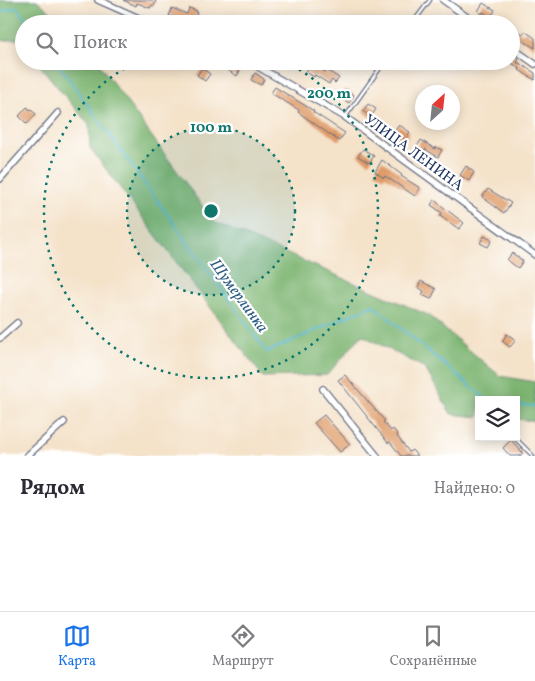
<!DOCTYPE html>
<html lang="ru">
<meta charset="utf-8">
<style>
body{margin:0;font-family:Vollkorn,serif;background:#f2f2f3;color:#2b2b33}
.controls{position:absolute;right:15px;bottom:15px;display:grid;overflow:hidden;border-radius:0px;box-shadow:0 2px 12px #0003}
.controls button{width:45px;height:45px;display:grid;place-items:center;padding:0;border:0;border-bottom:1px solid #e1e1e2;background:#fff;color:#2b2b33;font:25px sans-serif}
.compass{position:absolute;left:415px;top:85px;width:45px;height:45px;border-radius:50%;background:#fff;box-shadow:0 2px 12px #0003;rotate:27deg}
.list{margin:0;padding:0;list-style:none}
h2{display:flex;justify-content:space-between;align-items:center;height:65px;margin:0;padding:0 20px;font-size:21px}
h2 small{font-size:16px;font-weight:400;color:#7c7c81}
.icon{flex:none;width:28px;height:28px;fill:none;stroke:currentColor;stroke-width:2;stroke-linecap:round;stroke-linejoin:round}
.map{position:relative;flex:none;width:535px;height:456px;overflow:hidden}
.search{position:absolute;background:#fff;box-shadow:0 2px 12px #0003;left:15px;right:15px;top:15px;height:55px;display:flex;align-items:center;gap:12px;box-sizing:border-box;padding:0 18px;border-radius:28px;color:#7c7c81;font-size:19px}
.sheet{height:155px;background:#fff}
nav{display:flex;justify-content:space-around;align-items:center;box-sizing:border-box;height:70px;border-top:1px solid #e1e1e2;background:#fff;font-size:14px;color:#7c7c81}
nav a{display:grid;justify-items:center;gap:2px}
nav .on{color:#1a73e8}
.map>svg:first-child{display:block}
.forest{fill:#7eb572;stroke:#4c7268}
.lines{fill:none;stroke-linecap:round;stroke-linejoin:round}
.stream{stroke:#4cb3cb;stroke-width:2}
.building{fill:#df9b67}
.service-casing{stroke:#676e83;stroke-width:5}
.minor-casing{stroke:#676e83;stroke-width:8}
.service{stroke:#fff;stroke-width:2.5}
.minor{stroke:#fff;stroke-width:5.5}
.ring{fill:none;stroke:#0f766e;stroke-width:2.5;stroke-dasharray:2.5 5}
.labels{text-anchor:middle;stroke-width:4.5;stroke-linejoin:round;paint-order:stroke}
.street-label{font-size:15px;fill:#1b2f5e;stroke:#fff}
.water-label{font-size:16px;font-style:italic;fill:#2c5d84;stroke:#fff}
.centre{fill:#0f766e;stroke:#fff;stroke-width:2.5}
.ring-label{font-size:15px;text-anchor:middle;font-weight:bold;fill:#0f766e;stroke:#fff;stroke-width:4.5;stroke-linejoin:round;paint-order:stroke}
</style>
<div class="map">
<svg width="535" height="456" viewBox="0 0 535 456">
<rect width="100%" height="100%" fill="#fff"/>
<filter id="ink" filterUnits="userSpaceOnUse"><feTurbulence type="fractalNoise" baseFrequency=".02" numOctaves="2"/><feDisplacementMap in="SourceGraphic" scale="10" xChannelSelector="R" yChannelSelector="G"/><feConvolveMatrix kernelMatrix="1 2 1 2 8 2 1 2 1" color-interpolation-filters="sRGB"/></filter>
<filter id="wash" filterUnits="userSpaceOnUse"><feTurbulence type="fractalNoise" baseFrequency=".0096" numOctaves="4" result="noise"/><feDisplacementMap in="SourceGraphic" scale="20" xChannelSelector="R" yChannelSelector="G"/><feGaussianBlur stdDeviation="1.12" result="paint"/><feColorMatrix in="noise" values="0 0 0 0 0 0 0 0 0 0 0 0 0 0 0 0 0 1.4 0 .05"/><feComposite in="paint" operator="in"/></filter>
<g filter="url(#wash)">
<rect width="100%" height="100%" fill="#f4e2c9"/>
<path class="forest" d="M0 0H37L64 24H24V46L18 39 0 41Z
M36 61H97L214 222 428 315 500 376 535 382V421L516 419V400H479V417L451 414 425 368 362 335 327 375 263 377 90 148 89 125Z"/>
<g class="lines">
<path class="stream" d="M0 12 17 7 29 24
M56 61 267 352 373 305 487 400
M516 405 535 406"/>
</g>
<g id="blocks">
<path class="building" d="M123 0H156L154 6 152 5 150 8 137 3 136 6Z
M483 3 495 10 491 17 483 12 482 14 478 11Z
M172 8 187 14 189 8 197 11 196 16 215 24H191L177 19 169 16Z
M516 30 523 34 525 31 535 38V48L513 35Z
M511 54 519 59 517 62 535 73V80L519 70 520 69 509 61H511Z
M230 62 241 68 237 76 226 69Z
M311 63 325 72 327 70 339 78 335 83 332 80 329 84 315 75 314 77 306 72Z
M202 68 210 74 205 81 197 75Z
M255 73 264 79 261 85 251 80Z
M275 87 314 111 313 112 345 133 339 141 298 112 299 110 271 93Z
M346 89 354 95 349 103 340 97Z
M368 104 376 109 371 117 363 111Z
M27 107 36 114 27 124 19 116Z
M399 125 410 132 405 140 399 136 397 139 392 135Z
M421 140 435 149 436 147 442 150 438 157 425 149 423 153 416 148Z
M363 149 374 156 369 163 358 156Z
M382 160 402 175 401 176 420 188 415 196 385 176 384 178 375 172Z
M466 166 474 172 469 181 460 175Z
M488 189 511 203 504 213 482 197Z
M434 200 464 223 459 229 440 216 442 213 431 205Z
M484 236 492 240 488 247 480 243Z
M512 253 523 261 518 268 507 260Z
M421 281 436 289 431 299 422 295 424 291 418 287Z
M507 334 516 340 510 347 502 341Z
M345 375 385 421 383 422 391 431 393 429 398 435 397 436 409 452 412 450 417 456H401L390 442 388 443 338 380Z
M324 415 350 444 340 452 314 423Z
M511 440 523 453 520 456H510L503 448Z"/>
</g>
</g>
<g filter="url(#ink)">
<use href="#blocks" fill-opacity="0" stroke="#676e83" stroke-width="1"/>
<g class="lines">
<defs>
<path id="service" d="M412 24 430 0
M346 116 385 61
M514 437 533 456"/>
<path id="minor" d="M98 0 152 24
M443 0 477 24
M511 47 535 64
M248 61 345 117 535 255
M0 179 58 113
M0 338 17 323
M323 389 377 456
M27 456 64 422"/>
</defs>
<use href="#service" class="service-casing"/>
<use href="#minor" class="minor-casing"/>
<use href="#service" class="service"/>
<use href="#minor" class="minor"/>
</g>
</g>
<circle cx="211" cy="211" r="84" fill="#0f766e" fill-opacity=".12"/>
<g class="ring">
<circle cx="211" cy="211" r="84"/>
<path d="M286 62A167 167 0 1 1 136 62"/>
</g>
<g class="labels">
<g class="street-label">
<text transform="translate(414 152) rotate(36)" y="5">УЛИЦА ЛЕНИНА</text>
</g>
<g class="water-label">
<text transform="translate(240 295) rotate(54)" y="6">Шумерлинка</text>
</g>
</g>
<circle cx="211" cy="211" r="8" class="centre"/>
<g class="ring-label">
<text x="329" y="98">200 m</text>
<text x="211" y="132">100 m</text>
</g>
</svg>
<div class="controls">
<button><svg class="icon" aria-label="layers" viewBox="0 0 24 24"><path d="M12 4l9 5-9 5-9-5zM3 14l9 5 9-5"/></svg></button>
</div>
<svg class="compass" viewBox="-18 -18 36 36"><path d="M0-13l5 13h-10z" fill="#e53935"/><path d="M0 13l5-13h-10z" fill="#7c7c81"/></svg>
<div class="search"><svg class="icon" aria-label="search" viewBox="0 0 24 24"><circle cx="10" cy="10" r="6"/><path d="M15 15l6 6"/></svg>Поиск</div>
</div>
<section class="sheet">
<h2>Рядом<small>Найдено: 0</small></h2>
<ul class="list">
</ul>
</section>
<nav>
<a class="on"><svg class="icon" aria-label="map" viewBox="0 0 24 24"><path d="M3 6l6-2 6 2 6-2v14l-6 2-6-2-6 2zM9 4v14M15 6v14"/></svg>Карта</a>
<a><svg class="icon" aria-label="directions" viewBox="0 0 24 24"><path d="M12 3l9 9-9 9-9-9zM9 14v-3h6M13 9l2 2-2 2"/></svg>Маршрут</a>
<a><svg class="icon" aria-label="saved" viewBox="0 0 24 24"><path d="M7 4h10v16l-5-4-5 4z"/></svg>Сохранённые</a>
</nav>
